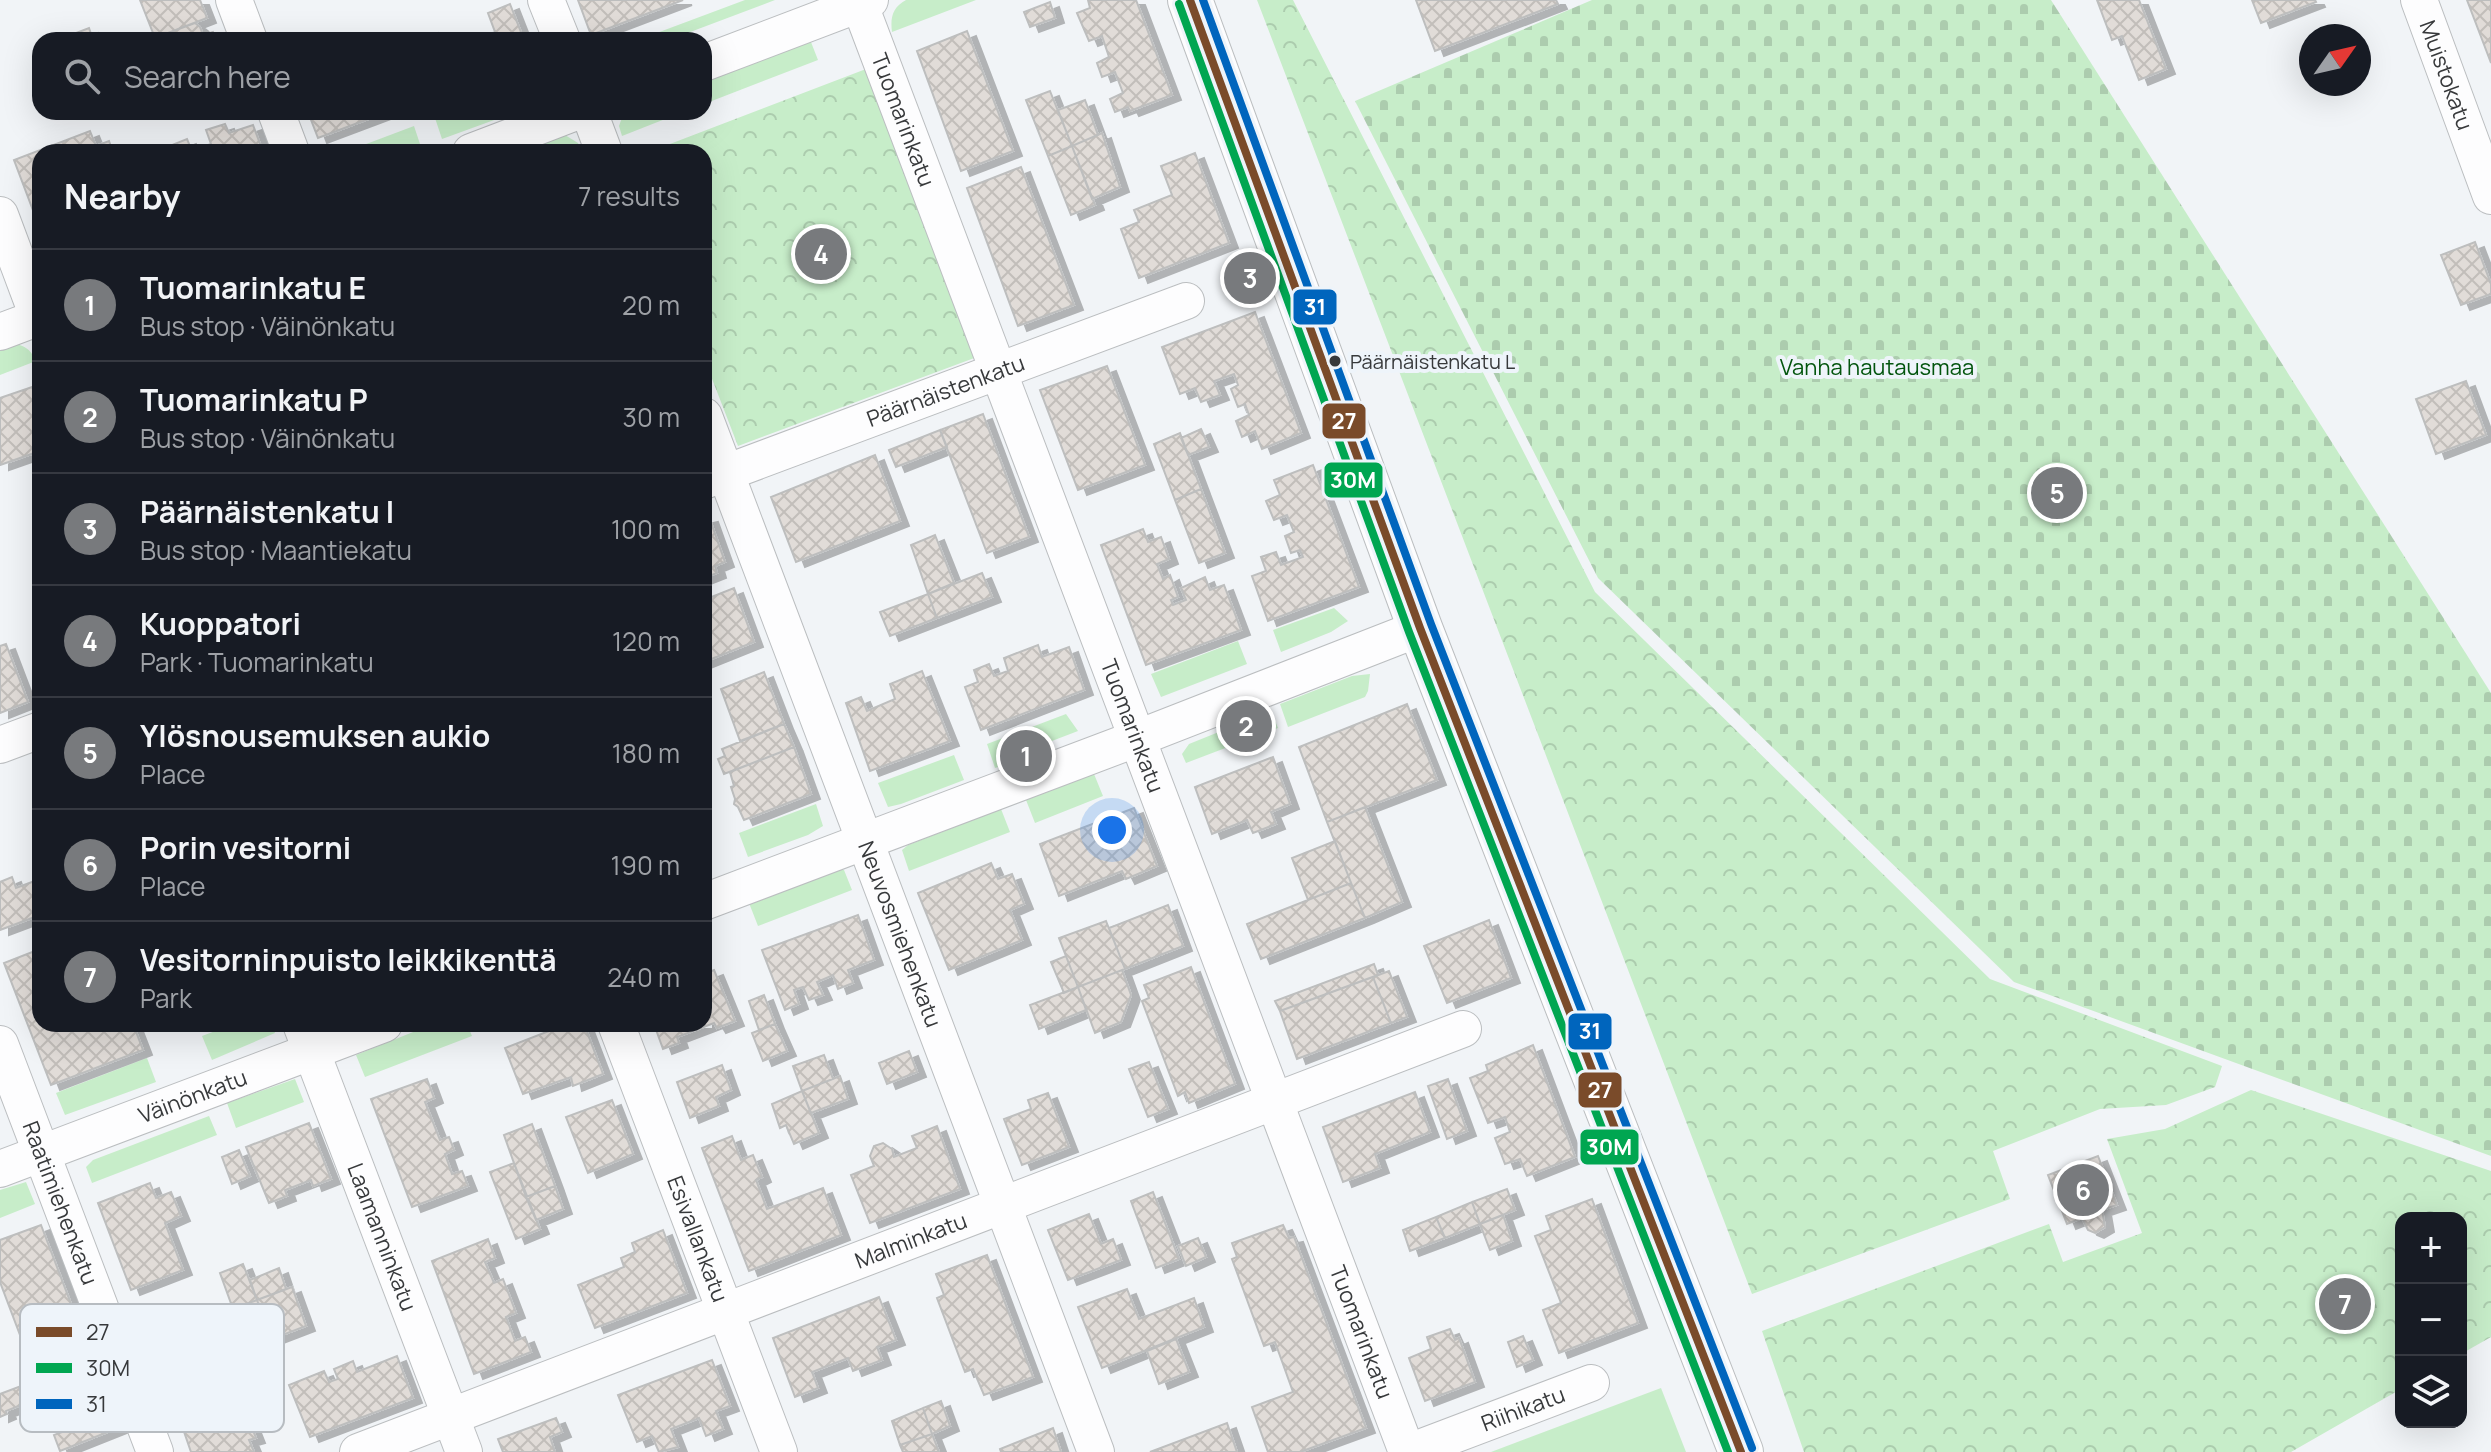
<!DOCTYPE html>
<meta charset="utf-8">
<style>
body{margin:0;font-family:Manrope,sans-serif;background:#20242c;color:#f1f3f6}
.controls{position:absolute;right:24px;bottom:24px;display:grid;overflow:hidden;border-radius:16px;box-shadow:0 8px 32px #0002}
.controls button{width:72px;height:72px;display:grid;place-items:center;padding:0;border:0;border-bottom:2px solid #363941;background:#171b24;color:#f1f3f6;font:40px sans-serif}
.compass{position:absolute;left:2299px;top:24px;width:72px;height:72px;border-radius:50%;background:#171b24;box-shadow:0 8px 32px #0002;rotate:56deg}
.you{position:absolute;left:1112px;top:830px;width:28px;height:28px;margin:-20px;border:6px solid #fff;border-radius:50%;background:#1a73e8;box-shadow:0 0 0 12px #1a73e833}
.badge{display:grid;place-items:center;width:52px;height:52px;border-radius:50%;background:#787a7d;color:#fff;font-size:26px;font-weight:700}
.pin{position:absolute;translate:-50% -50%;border:4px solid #fff;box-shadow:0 2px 8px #0006}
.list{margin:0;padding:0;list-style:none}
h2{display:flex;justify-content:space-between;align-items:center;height:104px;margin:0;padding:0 32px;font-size:34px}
h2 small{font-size:26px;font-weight:400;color:#9ea1a6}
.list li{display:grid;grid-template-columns:52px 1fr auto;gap:24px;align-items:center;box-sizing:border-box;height:112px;padding:0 32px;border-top:2px solid #363941}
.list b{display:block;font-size:30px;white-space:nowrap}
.list p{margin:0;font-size:26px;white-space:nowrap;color:#9ea1a6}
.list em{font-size:26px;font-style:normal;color:#9ea1a6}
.icon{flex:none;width:44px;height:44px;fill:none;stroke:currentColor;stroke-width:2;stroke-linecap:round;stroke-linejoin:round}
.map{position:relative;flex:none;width:2491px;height:1452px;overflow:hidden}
.search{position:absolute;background:#171b24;box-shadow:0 8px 32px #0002;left:32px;top:32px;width:680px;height:88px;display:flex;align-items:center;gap:20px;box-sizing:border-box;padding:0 28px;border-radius:24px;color:#9ea1a6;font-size:30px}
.panel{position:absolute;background:#171b24;box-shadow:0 8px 32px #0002;left:32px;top:144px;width:680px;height:888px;border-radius:24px}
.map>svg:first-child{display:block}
.grass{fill:#c7edc9}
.forest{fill:url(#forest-crowns)}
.cemetery{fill:url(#cemetery-stones)}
.building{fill:url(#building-cross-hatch);stroke:#bdbebe;stroke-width:2;filter:url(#shadow)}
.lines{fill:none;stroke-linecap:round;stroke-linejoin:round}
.minor-casing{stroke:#bbbec0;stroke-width:38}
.secondary-casing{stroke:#bbbec0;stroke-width:46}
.minor{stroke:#fdfdfe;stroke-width:36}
.secondary{stroke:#fdfdfe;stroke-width:44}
.bus-1-casing{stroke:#eef4fa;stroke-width:14}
.bus-2-casing{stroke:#eef4fa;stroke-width:14}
.bus-3-casing{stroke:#eef4fa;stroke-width:14}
.bus-1{stroke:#7a4b2a;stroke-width:8}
.bus-2{stroke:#00a651;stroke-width:8}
.bus-3{stroke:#0065bd;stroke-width:8}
.bus-dot{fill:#37393b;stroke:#eef4fa;stroke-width:3}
.labels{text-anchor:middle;stroke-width:8;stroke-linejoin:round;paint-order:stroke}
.bus-label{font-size:20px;fill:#37393b;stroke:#eef4fa;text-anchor:start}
.street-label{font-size:22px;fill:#37393b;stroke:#eef4fa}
.park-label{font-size:22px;fill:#03550e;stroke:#eef4fa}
.key{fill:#eef4fa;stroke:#b7bcc1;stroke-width:2}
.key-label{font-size:22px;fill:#37393b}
.line-badge{stroke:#eef4fa;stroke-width:3}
.badge-label{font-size:22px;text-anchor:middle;font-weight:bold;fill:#fff}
</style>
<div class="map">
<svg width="2491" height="1452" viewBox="0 0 2491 1452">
<defs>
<pattern id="forest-crowns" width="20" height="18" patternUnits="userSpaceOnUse" patternTransform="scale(2)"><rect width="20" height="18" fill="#c7edc9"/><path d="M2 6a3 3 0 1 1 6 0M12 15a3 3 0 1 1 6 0" fill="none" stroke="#acccae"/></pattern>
<pattern id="cemetery-stones" width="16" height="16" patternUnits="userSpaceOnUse" patternTransform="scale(2)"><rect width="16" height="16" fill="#c7edc9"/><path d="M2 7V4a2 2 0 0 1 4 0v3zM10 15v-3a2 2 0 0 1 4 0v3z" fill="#acccae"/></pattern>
<pattern id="building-cross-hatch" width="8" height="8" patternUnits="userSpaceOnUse" patternTransform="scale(2)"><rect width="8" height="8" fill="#e1dcd8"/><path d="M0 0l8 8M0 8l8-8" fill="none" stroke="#c2beba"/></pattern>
<filter id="shadow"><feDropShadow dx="9" dy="5" stdDeviation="0" flood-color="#0004"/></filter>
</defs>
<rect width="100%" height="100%" fill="#f1f4f7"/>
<path class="grass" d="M745 0H775L669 40H638Z
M906 0H976L892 32C890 17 893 7 906 0Z
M809 37 818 60 704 104V77Z
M451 112H516L442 139 435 118Z
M624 112H683L622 136 619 126Z
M414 126 421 147 408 152H345Z
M565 135 578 143 582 151 508 152Z
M10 343C24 345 30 348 36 361L0 375V347Z
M1334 608 1348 621 1331 632 1281 652 1273 630Z
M1238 641 1247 664 1161 697 1151 674Z
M1370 674 1368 691 1365 697 1288 727 1280 704 1352 676Z
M1271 711 1278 728 1186 763 1182 754 1189 744Z
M1066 714 1078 731 1002 760 1001 766 995 768 987 744Z
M954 755 964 780 901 804 888 807 878 783Z
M1094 774 1103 796 1035 823 1026 800Z
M816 804 823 826 808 835 748 857 739 833Z
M1001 809 1010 832 909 871 902 850 908 845Z
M834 870H844L852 890 758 926 749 903Z
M234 1024H272L275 1033 212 1060 202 1036Z
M433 1024H467L472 1036 365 1077 356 1055Z
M147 1058 156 1082 65 1115 56 1093Z
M295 1079 304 1102 236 1128 227 1103Z
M209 1116 217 1135 92 1183 86 1167 93 1160Z
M26 1182 35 1204 0 1218V1190Z
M1661 1388 1686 1452H1491Z"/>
<path class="forest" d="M1257 0H1293L1595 592 1990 979 2222 1066 2215 1087 2166 1105 2100 1109 1993 1151 2010 1199 1752 1294Z
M866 69 977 357 738 446 704 358V152H649Z
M2251 1090 2491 1171V1337L2461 1354V1218H2401V1389L2291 1452H1804L1762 1331 2049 1224 2063 1262 2142 1233 2107 1139 2165 1129Z"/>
<path class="cemetery" d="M1592 0H2051L2491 693V1156L2014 982 1598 578 1355 101Z"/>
<path class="building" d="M140 0H200L207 18 155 38Z
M578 0H683L591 35Z
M1088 0H1136L1172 95 1130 111 1128 107 1115 112 1110 99 1123 93 1115 72 1102 77 1097 63 1109 57 1102 36 1089 41 1077 13 1090 8Z
M1416 0H1556L1558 4 1435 51Z
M2097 0H2139L2166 69 2139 80 2122 36 2112 40Z
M2252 0H2315L2316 2 2261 23Z
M2467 0H2491V63Z
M1050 2 1055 18 1030 27 1024 12Z
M510 4 524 40H485L484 37 495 32 488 13Z
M195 23 200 27 203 35 192 40H167L165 34Z
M89 28 93 40H58Z
M967 31 1013 151 961 171 917 51Z
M213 32 216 40H192L203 35Z
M438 33 441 40H421Z
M1050 91 1072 146 1048 156 1026 100Z
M1085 100 1098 135 1072 146 1058 110Z
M308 112H387L318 138Z
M225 124 229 133 253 125 263 152H174L172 145 187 139 192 151 211 144 206 130Z
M90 131 96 146 109 141 113 152H40V229L14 160Z
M1102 133 1120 187 1092 199 1072 146Z
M1072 146 1095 205 1071 215 1048 156Z
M1195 153 1229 243 1139 278 1121 229 1139 222 1134 210 1172 195 1161 166Z
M1021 167 1074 305 1018 326 967 188Z
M2475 242 2491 284V294L2461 305 2441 255Z
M1255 312 1301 433 1262 449 1255 431 1242 437 1236 421 1249 415 1245 404 1238 407 1231 389 1238 385 1234 374 1214 381 1220 395 1201 402 1195 388 1180 394 1162 347Z
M1107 366 1145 465 1078 490 1040 390Z
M2466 381 2486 435 2436 454 2416 399Z
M32 387 40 408V451L0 465V398Z
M983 414 1029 537 987 553 940 430Z
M1201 429 1209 447 1188 455 1181 438Z
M940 430 947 447 896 467 889 450Z
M1180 433 1201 489 1175 500 1154 444Z
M875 455 900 521 796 562 771 497Z
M1313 465 1359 587 1268 621 1252 576 1266 571 1261 557 1276 552 1281 565 1303 557 1300 550 1291 553 1285 536 1294 532 1287 515 1274 520 1266 501 1280 495 1274 480Z
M1201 489 1225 553 1199 563 1175 500Z
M709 517 725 562 715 566 717 573 704 578V518Z
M1143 529 1148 542 1161 537 1169 559 1157 564 1163 579 1170 575 1178 597 1171 600 1173 605 1186 600 1181 588 1205 577 1210 590 1224 585 1241 630 1146 665 1101 545Z
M935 535 954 583 928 594 911 545Z
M982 573 992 597 937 618 928 594Z
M734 588 754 642 704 662V600Z
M928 594 937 618 890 636 880 612Z
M6 644 28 702 0 713V646Z
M1038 645 1042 657 1069 647 1084 690 981 730 965 687 978 682 974 670 989 664 994 676 1008 671 1004 658Z
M922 671 950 741 870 771 846 703 861 697 867 711 895 699 890 684Z
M764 672 784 724 740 741 721 689Z
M1407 704 1437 780 1327 822 1299 747Z
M784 724 794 747 724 774 718 759 725 756 722 749Z
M794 747 811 794 744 820 738 807 734 804 735 799 731 787 734 786 730 772Z
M1273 757 1290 804 1271 812 1276 824 1253 833 1247 820 1212 834 1195 787Z
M1365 807 1402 902 1365 918 1327 822Z
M1134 808 1157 866 1126 879 1122 871 1059 896 1040 844Z
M1335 841 1351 883 1308 900 1292 858Z
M991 863 998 879 1012 874 1024 904 1010 910 1022 940 949 970 918 893Z
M12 877 16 888 40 879V915L0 930V882Z
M1351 883 1365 918 1261 959 1247 924Z
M1168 905 1183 946 1125 969 1109 928Z
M858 915 874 960 848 970 853 983 838 989 833 975 817 982 823 995 809 1000 803 987 794 990 799 1004 785 1010 762 950Z
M1489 920 1511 978 1447 1003 1424 946Z
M1106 921 1125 969 1078 987 1059 938Z
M40 949V1024H133L143 1050 51 1085 4 963Z
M1066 956 1078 987 1064 993 1051 962Z
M1374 964 1378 975 1280 1011 1275 1001Z
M1191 967 1235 1084 1189 1103 1185 1092 1178 1096 1142 1001 1149 998 1144 985Z
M714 970 735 1021 717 1028 714 1023 677 1037 679 1043 663 1049 654 1024H704V974Z
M1122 970 1131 995 1121 1022 1095 1033 1078 987Z
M1389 971 1407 1017 1391 1023 1373 977Z
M1373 977 1391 1023 1297 1059 1280 1011Z
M1078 987 1086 1010 1039 1029 1030 1005Z
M764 995 775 1024 759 1030 749 1001Z
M567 1024H584L603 1074 573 1086 571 1077 523 1094 505 1048Z
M775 1024 787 1051 763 1061 752 1033Z
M1533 1045 1575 1157 1527 1176 1520 1159 1505 1164 1495 1138 1510 1132 1505 1117 1488 1123 1470 1078 1488 1071 1486 1065Z
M909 1051 917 1072 887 1084 879 1063Z
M824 1055 833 1079 802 1091 793 1066Z
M1149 1062 1168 1109 1148 1117 1129 1069Z
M722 1065 731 1090 716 1097 719 1106 690 1118 677 1082Z
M840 1076 848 1099 811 1113 802 1091Z
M427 1079 434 1098 425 1102 440 1140 449 1137 454 1150 445 1154 452 1174 462 1171 468 1186 412 1207 371 1099Z
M1448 1079 1467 1131 1447 1139 1428 1086Z
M802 1091 819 1133 794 1144 786 1125 780 1128 772 1104Z
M1415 1092 1430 1132 1375 1154 1380 1168 1343 1182 1323 1127Z
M1048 1093 1069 1147 1022 1165 1004 1119 1031 1109 1028 1100Z
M612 1100 633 1154 588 1173 566 1117Z
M309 1123 331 1179 313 1186 311 1180 285 1190 287 1196 269 1203 246 1147Z
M532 1124 555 1186 526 1197 504 1135Z
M937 1126 960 1189 870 1223 851 1175 874 1166 870 1156 874 1146 883 1143 892 1149 894 1157 917 1148 912 1136Z
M732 1136 741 1160 753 1155 762 1177 756 1180 767 1209 823 1188 841 1235 749 1271 702 1148Z
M239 1150 250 1176 232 1184 222 1157Z
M2098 1156 2117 1205 2102 1210 2105 1227 2095 1233 2088 1230 2082 1218 2067 1224 2048 1175Z
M514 1163 540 1229 516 1239 490 1172Z
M150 1183 156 1198 171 1192 181 1216 165 1223 183 1270 131 1290 98 1203Z
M555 1186 563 1209 536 1220 526 1197Z
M1507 1189 1515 1210 1480 1224 1472 1202Z
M1153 1192 1179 1259 1156 1268 1131 1201Z
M1592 1199 1638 1323 1559 1353 1543 1310 1561 1303 1535 1236 1551 1230 1546 1216Z
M1472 1202 1480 1224 1445 1238 1436 1217Z
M1089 1214 1101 1244 1113 1239 1121 1260 1068 1280 1048 1230Z
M1503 1215 1512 1241 1490 1250 1480 1224Z
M1436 1217 1445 1238 1410 1251 1403 1230Z
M41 1225 92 1359 37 1380 0 1282V1240Z
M1283 1225 1289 1238 1294 1237 1366 1428 1300 1452H1268L1252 1407 1293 1392 1275 1342 1264 1346 1232 1259 1237 1257 1232 1243Z
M663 1230 687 1293 595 1328 578 1285 624 1267 621 1258 635 1252 632 1243Z
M1198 1238 1206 1257 1186 1266 1178 1246Z
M488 1239 495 1258 485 1262 494 1283 503 1279 516 1313 506 1317 515 1341 525 1337 531 1352 474 1374 432 1261Z
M987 1255 1033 1377 984 1395 973 1369 965 1372 937 1298 944 1295 936 1274Z
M243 1264 257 1300 233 1309 220 1273Z
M279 1268 286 1289 257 1300 250 1280Z
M292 1287 306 1326 272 1339 257 1300Z
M1127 1289 1139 1319 1194 1298 1204 1327 1102 1368 1078 1307Z
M879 1297 896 1340 877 1347 882 1360 853 1371 848 1358 812 1372 818 1388 795 1397 773 1338Z
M257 1300 267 1326 227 1341 217 1315Z
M1450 1329 1455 1340 1459 1338 1475 1382 1425 1401 1409 1358 1431 1349 1427 1337Z
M1523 1336 1533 1360 1517 1367 1508 1342Z
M1176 1339 1189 1372 1159 1384 1147 1351Z
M397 1356 413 1398 310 1437 289 1385 324 1371 329 1382 338 1379 334 1369 353 1361 357 1372Z
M712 1360 730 1406 716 1411 723 1429 706 1436 699 1418 671 1429 678 1447 659 1452 652 1436 637 1442 618 1395Z
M98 1377 118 1428 60 1451 54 1435 65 1431 51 1395Z
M21 1386 26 1403 6 1411 7 1414 0 1417V1394Z
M233 1399 240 1416 246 1413 256 1438 249 1440 254 1452H191L180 1420Z
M941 1401 950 1426 932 1434 923 1408Z
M923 1408 932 1434 900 1445 892 1421Z
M556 1418 562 1432 550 1437 555 1452H503L498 1439Z
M1227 1423 1237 1452H1150Z
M1053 1428 1061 1452H1001L1000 1449Z
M932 1434 939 1452H903L900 1445Z"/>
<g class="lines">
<defs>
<g id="minor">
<path d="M234 0 249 40"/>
<path d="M546 0 562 40"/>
<path id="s1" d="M858 0 1407 1452"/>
<path id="s2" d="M2419 0 2491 196"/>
<path d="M704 63 870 0"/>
<path d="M276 112 291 152"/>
<path d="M589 112 604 152"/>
<path d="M471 152 576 112"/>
<path d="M0 215 40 322"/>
<path d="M0 332 40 317"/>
<path id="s3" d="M704 416 1096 1452"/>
<path id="s4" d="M704 481 1186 301"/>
<path d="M0 745 40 730"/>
<path d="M704 902 1138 738 1420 628"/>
<path id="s5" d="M301 1024 464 1452"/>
<path id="s6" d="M616 1024 779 1452"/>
<path id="s7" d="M0 1044 155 1452"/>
<path id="s8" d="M0 1169 384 1024"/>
<path id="s9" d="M358 1452 1463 1029"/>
<path id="s10" d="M1409 1452 1591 1383"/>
</g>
<path id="secondary" d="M1190 0 1420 628 1741 1452"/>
</defs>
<use href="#minor" class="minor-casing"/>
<use href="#secondary" class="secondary-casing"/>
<use href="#minor" class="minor"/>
<use href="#secondary" class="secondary"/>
<defs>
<path id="bus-1" d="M1190 0 1420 628 1741 1452"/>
<path id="bus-2" d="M1179 4 1409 632 1728 1452"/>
<path id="bus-3" d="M1203 0 1431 624 1752 1448"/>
</defs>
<use href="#bus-1" class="bus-1-casing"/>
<use href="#bus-2" class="bus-2-casing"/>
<use href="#bus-3" class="bus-3-casing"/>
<use href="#bus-1" class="bus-1"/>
<use href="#bus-2" class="bus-2"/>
<use href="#bus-3" class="bus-3"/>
</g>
<circle class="bus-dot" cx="1335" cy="361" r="7"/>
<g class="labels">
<g class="bus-label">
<text x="1350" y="369">Päärnäistenkatu L</text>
</g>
<g class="street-label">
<text dy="8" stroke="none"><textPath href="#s2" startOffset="80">Muistokatu</textPath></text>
<text dy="8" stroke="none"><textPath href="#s1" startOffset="128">Tuomarinkatu</textPath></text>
<text dy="8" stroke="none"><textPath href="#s4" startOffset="258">Päärnäistenkatu</textPath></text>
<text dy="8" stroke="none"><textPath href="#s1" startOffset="776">Tuomarinkatu</textPath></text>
<text dy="8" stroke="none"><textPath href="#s3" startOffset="554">Neuvosmiehenkatu</textPath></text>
<text dy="8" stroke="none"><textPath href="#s8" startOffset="206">Väinönkatu</textPath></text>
<text dy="8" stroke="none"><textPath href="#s7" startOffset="170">Raatimiehenkatu</textPath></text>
<text dy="8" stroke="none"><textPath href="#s5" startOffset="228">Laamanninkatu</textPath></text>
<text dy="8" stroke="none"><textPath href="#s6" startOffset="230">Esivallankatu</textPath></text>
<text dy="8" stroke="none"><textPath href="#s9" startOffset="592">Malminkatu</textPath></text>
<text dy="8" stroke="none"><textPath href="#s1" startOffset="1424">Tuomarinkatu</textPath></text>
<text dy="8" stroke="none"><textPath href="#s10" startOffset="122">Riihikatu</textPath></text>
</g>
<g class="park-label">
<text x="1877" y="375">Vanha hautausmaa</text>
</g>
</g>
<rect x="20" y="1304" width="264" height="128" rx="12" class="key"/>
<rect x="36" y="1327" width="36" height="10" fill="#7a4b2a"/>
<rect x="36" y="1363" width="36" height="10" fill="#00a651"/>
<rect x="36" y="1399" width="36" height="10" fill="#0065bd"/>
<g class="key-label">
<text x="86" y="1340">27</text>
<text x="86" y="1376">30M</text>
<text x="86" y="1412">31</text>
</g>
<g class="line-badge">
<rect x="1292" y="288" width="46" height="38" rx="8" fill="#0065bd"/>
<rect x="1321" y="402" width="46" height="38" rx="8" fill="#7a4b2a"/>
<rect x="1323" y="461" width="61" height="38" rx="8" fill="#00a651"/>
<rect x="1567" y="1012" width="46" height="39" rx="8" fill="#0065bd"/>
<rect x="1577" y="1071" width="46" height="38" rx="8" fill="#7a4b2a"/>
<rect x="1579" y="1128" width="61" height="38" rx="8" fill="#00a651"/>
</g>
<g class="badge-label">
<text x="1315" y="315">31</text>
<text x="1344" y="429">27</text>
<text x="1353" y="488">30M</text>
<text x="1590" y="1039">31</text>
<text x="1600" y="1098">27</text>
<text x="1609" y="1155">30M</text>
</g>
</svg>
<div class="controls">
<button>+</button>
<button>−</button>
<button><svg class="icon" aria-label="layers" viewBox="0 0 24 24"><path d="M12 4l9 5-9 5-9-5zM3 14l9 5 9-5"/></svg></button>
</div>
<svg class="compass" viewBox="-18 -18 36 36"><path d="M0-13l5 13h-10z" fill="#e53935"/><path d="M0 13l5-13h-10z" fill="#9ea1a6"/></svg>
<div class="you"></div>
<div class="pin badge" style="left:1026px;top:756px">1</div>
<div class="pin badge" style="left:1246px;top:726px">2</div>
<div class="pin badge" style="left:1250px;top:278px">3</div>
<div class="pin badge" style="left:821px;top:254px">4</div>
<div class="pin badge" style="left:2057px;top:493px">5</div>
<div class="pin badge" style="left:2083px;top:1190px">6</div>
<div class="pin badge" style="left:2345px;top:1304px">7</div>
<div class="search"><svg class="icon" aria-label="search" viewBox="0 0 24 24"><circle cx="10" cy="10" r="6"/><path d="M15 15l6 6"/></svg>Search here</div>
<section class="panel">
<h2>Nearby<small>7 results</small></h2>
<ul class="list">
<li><span class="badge">1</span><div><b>Tuomarinkatu E</b><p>Bus stop · Väinönkatu</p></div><em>20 m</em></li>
<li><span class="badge">2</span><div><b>Tuomarinkatu P</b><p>Bus stop · Väinönkatu</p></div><em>30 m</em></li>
<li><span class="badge">3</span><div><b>Päärnäistenkatu I</b><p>Bus stop · Maantiekatu</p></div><em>100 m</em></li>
<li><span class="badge">4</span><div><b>Kuoppatori</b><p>Park · Tuomarinkatu</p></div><em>120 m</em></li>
<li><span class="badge">5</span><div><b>Ylösnousemuksen aukio</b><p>Place</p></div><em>180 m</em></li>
<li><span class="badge">6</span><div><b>Porin vesitorni</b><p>Place</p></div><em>190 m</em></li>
<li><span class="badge">7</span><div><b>Vesitorninpuisto leikkikenttä</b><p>Park</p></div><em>240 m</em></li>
</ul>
</section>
</div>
